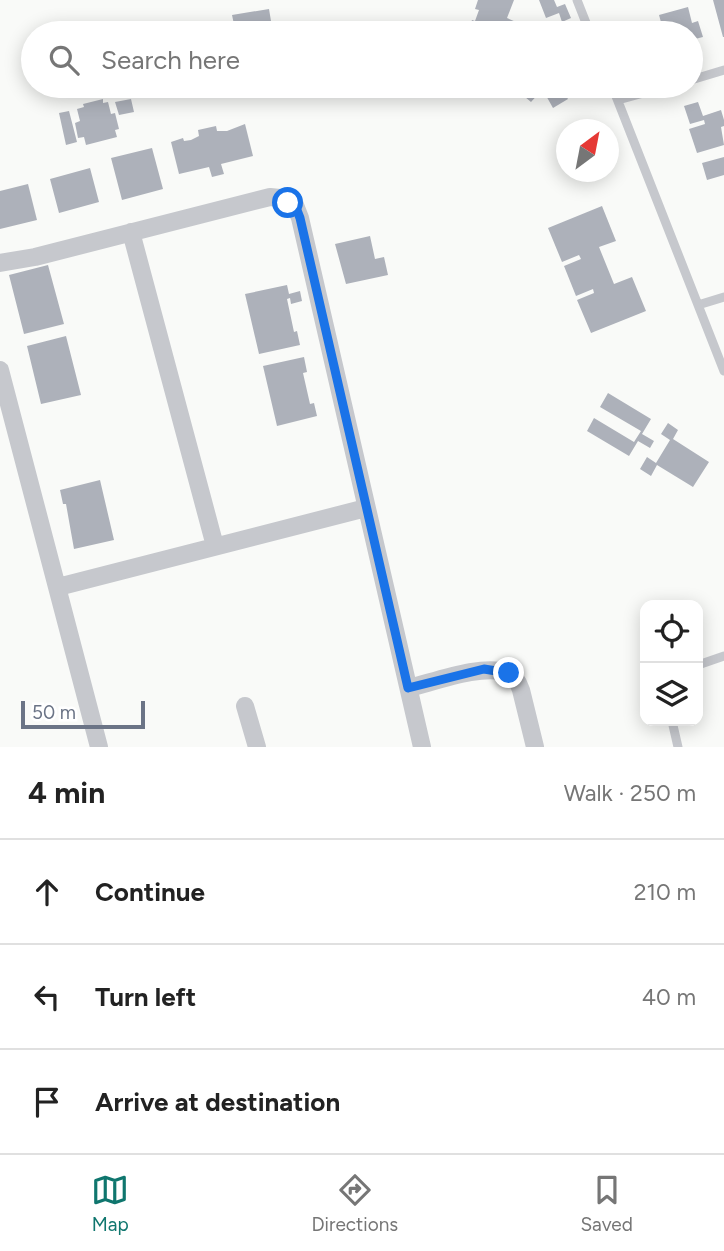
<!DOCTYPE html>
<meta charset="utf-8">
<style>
body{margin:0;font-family:Figtree,sans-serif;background:#f2f2f2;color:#222}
.controls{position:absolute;right:21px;bottom:21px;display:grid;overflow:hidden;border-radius:14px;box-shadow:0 4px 18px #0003}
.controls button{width:63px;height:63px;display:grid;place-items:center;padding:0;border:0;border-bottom:2px solid #e0e0e0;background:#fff;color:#222;font:35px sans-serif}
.compass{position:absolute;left:556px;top:119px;width:63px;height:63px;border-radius:50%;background:#fff;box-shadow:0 4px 18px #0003;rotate:32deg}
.scale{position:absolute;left:21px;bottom:18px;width:124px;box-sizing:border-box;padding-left:7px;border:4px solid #6b7486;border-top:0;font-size:19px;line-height:24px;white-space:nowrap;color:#6b7486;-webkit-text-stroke:5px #fff;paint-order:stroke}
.stop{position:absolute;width:21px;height:21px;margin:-16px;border:5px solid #1a73e8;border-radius:50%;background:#fff}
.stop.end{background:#1a73e8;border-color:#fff;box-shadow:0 2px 7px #0008}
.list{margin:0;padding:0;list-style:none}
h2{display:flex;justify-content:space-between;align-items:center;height:91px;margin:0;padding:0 28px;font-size:30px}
h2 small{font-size:23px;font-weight:400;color:#767676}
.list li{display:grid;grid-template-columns:46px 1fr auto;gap:21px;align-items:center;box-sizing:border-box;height:105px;padding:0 28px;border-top:2px solid #e0e0e0}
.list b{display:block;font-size:26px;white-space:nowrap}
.list em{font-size:23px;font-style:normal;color:#767676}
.icon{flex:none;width:38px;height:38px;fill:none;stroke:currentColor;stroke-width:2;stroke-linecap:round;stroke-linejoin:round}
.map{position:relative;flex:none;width:724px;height:747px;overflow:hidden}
.search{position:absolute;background:#fff;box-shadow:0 4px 18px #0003;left:21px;right:21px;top:21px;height:77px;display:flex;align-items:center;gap:18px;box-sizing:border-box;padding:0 24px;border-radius:38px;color:#767676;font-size:26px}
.sheet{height:406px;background:#fff}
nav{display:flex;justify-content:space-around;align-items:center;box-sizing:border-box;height:98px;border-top:2px solid #e0e0e0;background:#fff;font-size:19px;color:#767676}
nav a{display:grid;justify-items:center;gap:4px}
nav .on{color:#0f766e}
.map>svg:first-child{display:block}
.building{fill:#adb1ba}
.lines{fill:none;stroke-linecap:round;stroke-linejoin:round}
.service{stroke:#c6c8cd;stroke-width:9}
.minor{stroke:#c6c8cd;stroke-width:18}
.route{stroke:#1a73e8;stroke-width:9}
</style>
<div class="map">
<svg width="724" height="747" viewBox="0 0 724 747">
<rect width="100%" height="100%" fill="#f9faf8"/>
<path class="building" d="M478 0H514L507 18 516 22 524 33H467L472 20 475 21 479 10 475 9Z
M539 0H554L557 7 565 4 571 18 562 22 559 13 546 18Z
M713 0H724V37H723Z
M688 7 692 23 698 21 703 37 691 40V33H664L659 15Z
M269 9 273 33H219L235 29 232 15Z
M177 22 178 28 192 26 193 33H161L159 26Z
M512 86H536L542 90 531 102Z
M556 86H560L568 99 553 108 544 92Z
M103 99V103L108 102 111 114 115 113 119 129 115 130 117 137 86 145 84 137 78 138 75 123 80 121 77 109 84 107 83 104Z
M131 99 134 112 119 115 115 102Z
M698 102 703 116 721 110 724 120V126L721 127 724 145 697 153 689 129 705 124 704 120 690 124 684 106Z
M69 111 77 142 66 145 59 113Z
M245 124 253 156 221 164 224 174 212 177 209 167 179 174 171 142 183 138 184 141 191 140 199 136 198 130 216 126 217 131H227Z
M152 148 163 189 122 200 111 158Z
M724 157V175L707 180 702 163Z
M90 168 99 202 59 213 50 179Z
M28 184 37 220 0 229V191Z
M602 206 616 241 599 247 614 284 632 277 646 311 591 333 577 300 594 293 593 289 576 296 564 266 581 259 579 255 562 262 548 228Z
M370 236 375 259 384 257 388 275 346 284 335 244Z
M48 265 64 324 24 334 9 275Z
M287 285 289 294 300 291 302 301 291 304 290 298 287 299 294 332 297 331 300 345 259 354 245 294Z
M66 336 81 395 41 404 27 346Z
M304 357 307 372 303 373 310 404 314 403 317 416 277 426 263 366Z
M608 393 651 419 642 434 654 441 650 448 638 441 629 456 587 431 594 418 634 442 641 431 600 407Z
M668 423 678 430 673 439 709 462 693 487 657 465 651 476 640 469 647 457 656 463 670 440 661 434Z
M100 480 114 540 74 549 66 504H63L60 490Z"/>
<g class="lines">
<path class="service" d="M577 0 590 33
M691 80 724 70
M612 86 724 371
M618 100 669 86
M698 305 724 297
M698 665 724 656
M672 721 678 747"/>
<path class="minor" d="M131 232 215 546
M0 263 35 257 270 197 280 198 288 203 293 200 300 218 422 747
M0 370 99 747
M58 587 366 508
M409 688C434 682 483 663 508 673 515 676 519 684 521 690L535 747
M245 706 257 747"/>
</g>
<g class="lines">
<path class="route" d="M288 203 293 200 300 218 408 688 484 669 509 673"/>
</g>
</svg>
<div class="controls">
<button><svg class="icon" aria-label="locate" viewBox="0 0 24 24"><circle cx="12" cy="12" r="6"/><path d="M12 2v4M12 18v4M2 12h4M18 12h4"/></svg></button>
<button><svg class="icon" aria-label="layers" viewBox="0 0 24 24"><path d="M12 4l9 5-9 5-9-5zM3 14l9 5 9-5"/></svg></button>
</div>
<svg class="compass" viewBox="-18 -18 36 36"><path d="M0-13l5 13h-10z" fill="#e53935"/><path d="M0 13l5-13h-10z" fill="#767676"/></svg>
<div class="scale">50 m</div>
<div class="stop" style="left:288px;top:203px"></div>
<div class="stop end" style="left:509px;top:673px"></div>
<div class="search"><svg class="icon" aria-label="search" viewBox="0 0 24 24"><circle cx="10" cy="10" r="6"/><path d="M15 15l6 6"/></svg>Search here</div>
</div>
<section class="sheet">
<h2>4 min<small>Walk · 250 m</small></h2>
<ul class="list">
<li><svg class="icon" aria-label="ahead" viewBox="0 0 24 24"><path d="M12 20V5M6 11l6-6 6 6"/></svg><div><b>Continue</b></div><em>210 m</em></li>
<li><svg class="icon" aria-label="left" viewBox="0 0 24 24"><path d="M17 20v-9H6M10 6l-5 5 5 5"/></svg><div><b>Turn left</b></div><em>40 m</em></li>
<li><svg class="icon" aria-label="arrive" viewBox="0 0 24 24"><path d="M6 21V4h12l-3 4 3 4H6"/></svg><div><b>Arrive at destination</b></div></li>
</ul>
</section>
<nav>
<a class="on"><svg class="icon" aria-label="map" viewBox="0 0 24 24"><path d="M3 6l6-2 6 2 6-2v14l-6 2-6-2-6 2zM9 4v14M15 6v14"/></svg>Map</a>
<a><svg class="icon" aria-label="directions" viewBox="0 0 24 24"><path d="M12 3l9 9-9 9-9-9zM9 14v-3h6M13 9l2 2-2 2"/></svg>Directions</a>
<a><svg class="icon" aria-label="saved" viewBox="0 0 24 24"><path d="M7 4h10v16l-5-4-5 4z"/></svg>Saved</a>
</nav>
